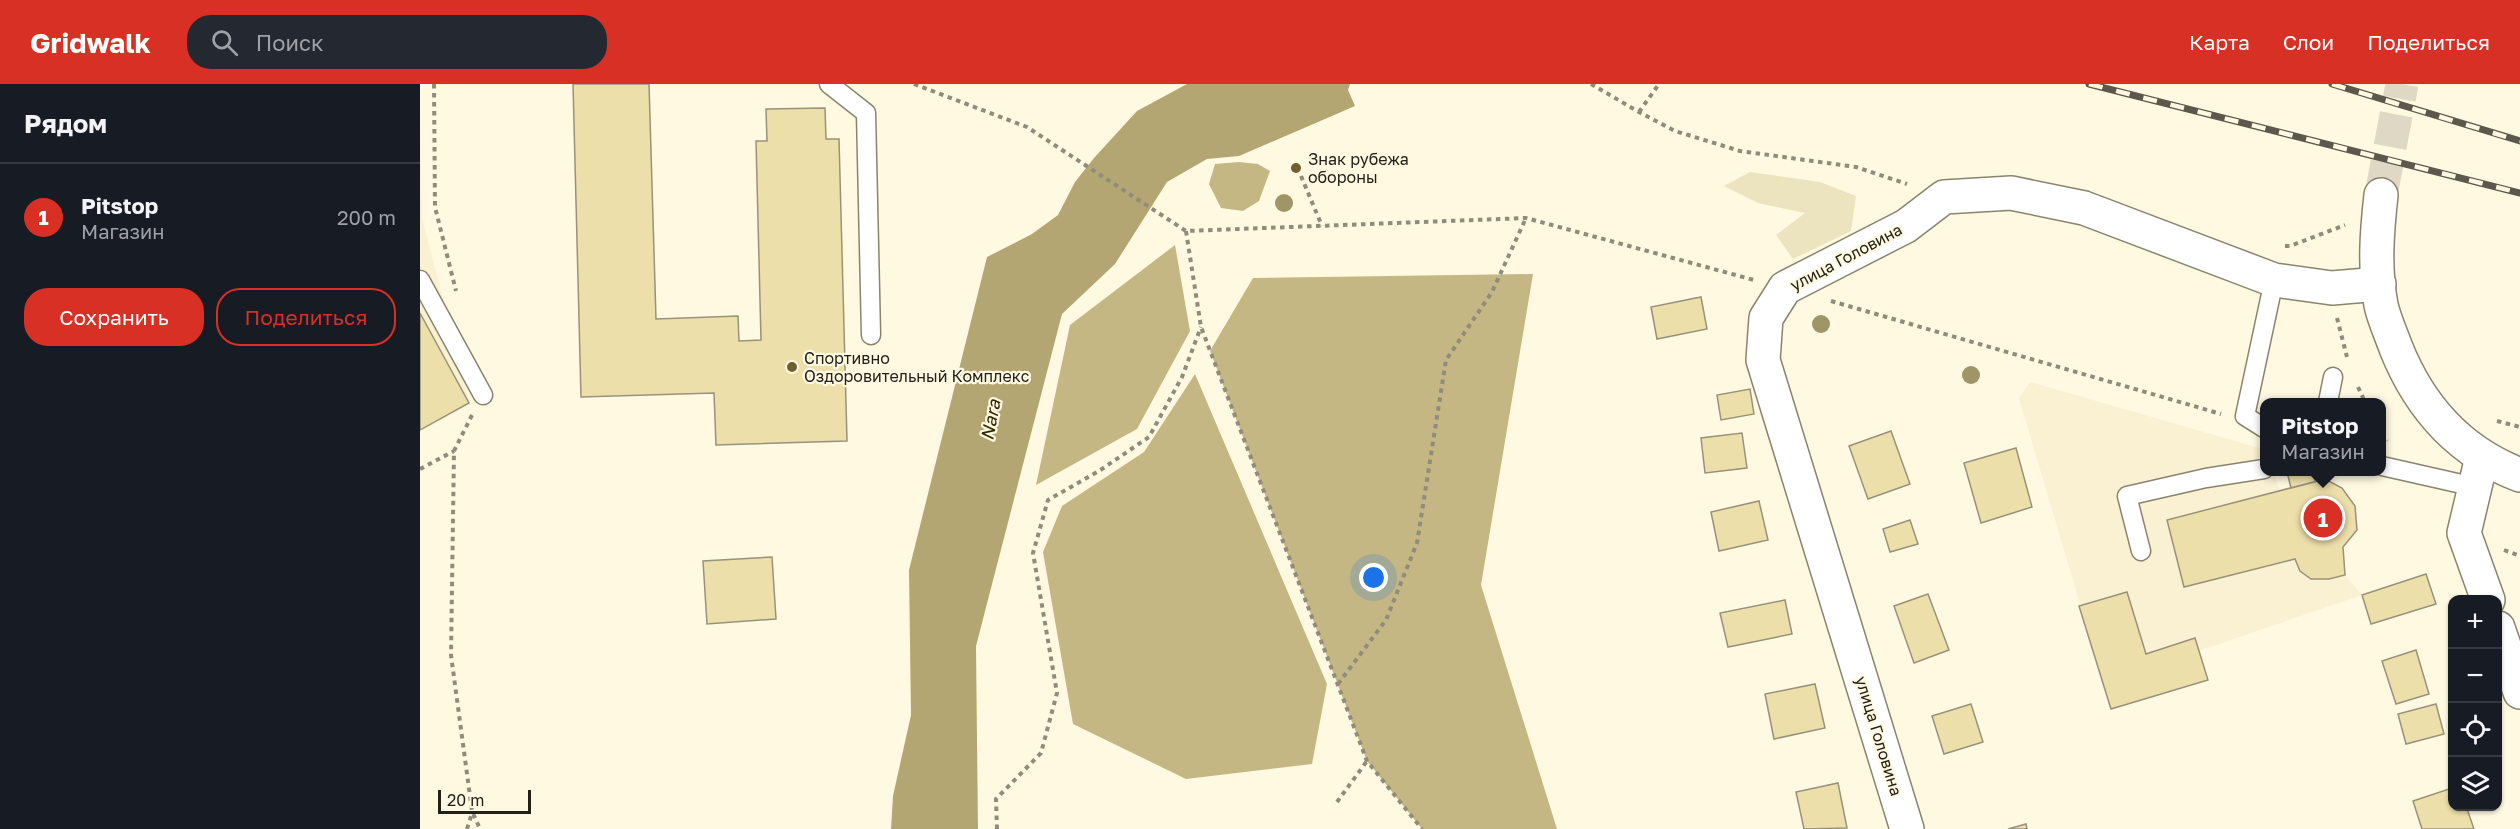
<!DOCTYPE html>
<html lang="ru">
<meta charset="utf-8">
<style>
body{margin:0;font-family:"Golos Text",sans-serif;background:#242831;color:#f1f3f6}
.controls{position:absolute;right:18px;bottom:18px;display:grid;overflow:hidden;border-radius:12px;box-shadow:0 2px 4px #0004}
.controls button{width:54px;height:54px;display:grid;place-items:center;padding:0;border:0;border-bottom:2px solid #363941;background:#171b24;color:#f1f3f6;font:30px sans-serif}
.scale{position:absolute;left:18px;bottom:15px;width:93px;box-sizing:border-box;padding-left:6px;border:3px solid #222017;border-top:0;font-size:16px;line-height:21px;white-space:nowrap;color:#222017;-webkit-text-stroke:4px #fff9e2;paint-order:stroke}
.you{position:absolute;left:954px;top:494px;width:21px;height:21px;margin:-15px;border:4px solid #fff;border-radius:50%;background:#1a73e8;box-shadow:0 0 0 9px #1a73e833}
.badge{display:grid;place-items:center;width:39px;height:39px;border-radius:50%;background:#d93025;color:#fff;font-size:20px;font-weight:700}
.pin{position:absolute;translate:-50% -50%;border:3px solid #fff;box-shadow:0 2px 6px #0006}
.popup{position:absolute;left:1840px;top:314px;width:126px;height:78px;box-sizing:border-box;display:grid;place-content:center;border-radius:12px;background:#171b24;filter:drop-shadow(0 2px 4px #0005);font-size:20px;white-space:nowrap;color:#9ea1a6}
.popup b{font-size:22px;color:#f1f3f6}
.popup::after{content:'';position:absolute;left:50%;top:100%;margin-left:-12px;border:12px solid transparent;border-top-color:#171b24}
.list{margin:0;padding:0;list-style:none}
h2{display:flex;justify-content:space-between;align-items:center;height:78px;margin:0;padding:0 24px;font-size:26px}
h2 small{font-size:20px;font-weight:400;color:#9ea1a6}
.list li{display:grid;grid-template-columns:39px 1fr auto;gap:18px;align-items:center;box-sizing:border-box;height:108px;padding:0 24px;border-top:2px solid #363941}
.list b{display:block;font-size:22px;white-space:nowrap}
.list p{margin:0;font-size:20px;white-space:nowrap;color:#9ea1a6}
.list em{font-size:20px;font-style:normal;color:#9ea1a6}
.actions{display:flex;gap:12px;padding:18px 24px}
.actions a{flex:1;padding:14px 0;border:2px solid #d93025;border-radius:24px;text-align:center;font-size:21px;color:#d93025}
.actions .main{background:#d93025;color:#fff}
.icon{flex:none;width:33px;height:33px;fill:none;stroke:currentColor;stroke-width:2;stroke-linecap:round;stroke-linejoin:round}
.map{position:relative;flex:none;width:2100px;height:745px;overflow:hidden}
header{display:flex;align-items:center;gap:36px;box-sizing:border-box;height:84px;padding:0 30px;background:#d93025;color:#fff}
header strong{font-size:28px}
nav{display:flex;gap:33px;margin-inline-start:auto;font-size:21px}
.search{width:420px;height:54px;background:#242831;display:flex;align-items:center;gap:15px;box-sizing:border-box;padding:0 21px;border-radius:24px;color:#9ea1a6;font-size:22px}
main{display:flex}
aside{flex:1;background:#171b24}
.map>svg:first-child{display:block}
.built{fill:#f9f1d2}
.green{fill:#ece3bf}
.forest{fill:#c5b783}
.water{fill:#b4a672}
.building{fill:#eddfa9;stroke:#98927d;stroke-width:1.5}
.lines{fill:none;stroke-linecap:round;stroke-linejoin:round}
.secondary-tunnel{stroke:#ded8c4;stroke-width:33;stroke-dasharray:33 16;stroke-linecap:butt}
.service-casing{stroke:#8a846f;stroke-width:21}
.minor-casing{stroke:#8a846f;stroke-width:36}
.secondary-casing{stroke:#8a846f;stroke-width:36}
.path{stroke:#908c7c;stroke-width:4;stroke-dasharray:4.5 4.5;stroke-linecap:butt}
.service{stroke:#fff;stroke-width:18}
.minor{stroke:#fff;stroke-width:33}
.secondary{stroke:#fff;stroke-width:33}
.rail-casing{stroke:#5c594c;stroke-width:7}
.rail{stroke:#fff9e2;stroke-width:4.5;stroke-dasharray:14;stroke-linecap:butt}
.tree{fill:#a09566}
.poi-dot{fill:#6d602d;stroke:#fff9e2;stroke-width:2}
.labels{text-anchor:middle;stroke-width:4.5;stroke-linejoin:round;paint-order:stroke}
.poi-label{font-size:16px;fill:#222017;stroke:#fff9e2;text-anchor:start}
.street-label{font-size:16px;fill:#222017;stroke:#fff9e2}
.water-label{font-size:18px;font-style:italic;fill:#332800;stroke:#fff9e2}
</style>
<header>
<strong>Gridwalk</strong>
<div class="search"><svg class="icon" aria-label="search" viewBox="0 0 24 24"><circle cx="10" cy="10" r="6"/><path d="M15 15l6 6"/></svg>Поиск</div>
<nav><a>Карта</a><a>Слои</a><a>Поделиться</a></nav>
</header>
<main>
<aside>
<h2>Рядом<small></small></h2>
<ul class="list">
<li><span class="badge">1</span><div><b>Pitstop</b><p>Магазин</p></div><em>200 m</em></li>
</ul>
<div class="actions"><a class="main">Сохранить</a><a>Поделиться</a></div>
</aside>
<div class="map">
<svg width="2100" height="745" viewBox="0 0 2100 745">
<rect width="100%" height="100%" fill="#fff9e2"/>
<path class="built" d="M0 21 2 134 50 320 0 348Z
M1610 298 1843 365 1844 388H1853L1860 406 1905 395 1922 404 1935 422 1937 446 1923 463 1925 491 1942 511 1779 567 1788 596 1691 625 1599 314Z"/>
<path class="green" d="M1330 88 1400 98 1436 112 1431 147 1373 175 1356 151 1385 129 1338 119 1304 102Z"/>
<path class="forest" d="M819 78 838 80 850 87 839 117 823 127 801 124 789 100 795 80Z
M755 161 770 247 717 345 616 401 650 241Z
M1113 190 1061 501 1137 745H1002L947 677 790 267 833 194Z
M775 290 907 600 892 680 766 695 653 640 623 468 642 422 724 368Z"/>
<path class="water" d="M767 0H930L928 6 935 22 819 72 787 75 747 98 695 180 642 230 556 562 558 745H471L473 712 491 631 489 486 567 173 612 150 638 131 655 98 674 74 717 27Z"/>
<path class="building" d="M153 0H229L236 235 318 232 319 257 341 256 336 57H347L346 25 405 24 406 55H419L427 357 296 361 294 309 161 313Z
M1281 213 1287 245 1237 255 1231 223Z
M0 229 49 319 0 346Z
M1330 305 1334 330 1301 336 1297 311Z
M1471 347 1490 400 1448 415 1429 362Z
M1322 349 1327 384 1285 389 1281 354Z
M1596 364 1612 423 1561 439 1544 379Z
M1867 388H1893L1895 398 1871 404Z
M1905 395 1922 404 1935 422 1937 446 1923 463 1925 491 1909 495H1891L1880 487 1875 475 1764 503 1747 436Z
M1339 417 1348 456 1299 467 1291 428Z
M1490 436 1498 460 1470 468 1463 445Z
M352 473 356 535 287 540 283 477Z
M2006 490 2016 520 1951 540 1942 511Z
M1707 508 1726 570 1775 554 1788 596 1691 625 1659 522Z
M1508 510 1529 566 1494 579 1474 522Z
M1365 516 1372 550 1308 563 1300 529Z
M1996 566 2009 610 1976 620 1962 577Z
M1395 600 1405 644 1354 655 1345 610Z
M1551 620 1563 658 1524 670 1512 632Z
M2016 620 2024 650 1986 660 1978 630Z
M1418 699 1427 744 1384 745 1376 708Z
M2032 704V722H2046L2054 745H2002L1993 717Z
M1606 740 1607 745H1588Z"/>
<g class="lines">
<path class="secondary-tunnel" d="M1961 111 1982 0"/>
<defs>
<path id="service" d="M409 0 446 29 451 251
M0 196 63 311
M1908 318 1913 293
M1844 344 1825 332 1854 196
M1962 382 2055 403
M1721 467 1707 412 1786 394 1844 385"/>
<path id="minor" d="M2062 373 2044 449 2068 516
M2078 544 2100 608
M1487 745 1343 276 1346 234 1365 204 1486 142 1524 113 1591 109 1664 124 1854 196 1912 204 1959 200"/>
<path id="secondary" d="M1961 111C1957 147 1954 184 1961 221 1964 235 1971 250 1976 264 2000 324 2040 368 2100 391"/>
</defs>
<use href="#service" class="service-casing"/>
<use href="#minor" class="minor-casing"/>
<use href="#secondary" class="secondary-casing"/>
<path class="path" d="M14 0 15 123 36 207
M494 0 607 43 766 147 1106 134 1334 196
M1171 0 1219 28 1255 47 1320 67 1436 83 1487 100
M1219 28 1239 0
M881 92 902 142
M766 147 781 243 947 677 1002 745
M1865 162H1870L1925 141
M1411 217 1801 330
M1917 234 1927 273
M1938 303 1945 318
M52 331 34 367 31 571 52 727 60 745
M2077 337 2100 343
M1962 349 1967 357
M0 385 34 367
M2084 466 2100 472
M918 600 966 536 997 459 1026 276 1072 208 1106 134
M917 718 947 677
M47 745 52 729
M577 745 576 715 621 669 637 609 613 469 628 416 679 387 729 353 762 293 781 243"/>
<use href="#service" class="service"/>
<use href="#minor" class="minor"/>
<use href="#secondary" class="secondary"/>
<defs>
<path id="rail" d="M1669 0 2100 109
M1912 0 2100 57"/>
</defs>
<use href="#rail" class="rail-casing"/>
<use href="#rail" class="rail"/>
</g>
<g class="tree">
<circle cx="864" cy="119" r="9"/>
<circle cx="1401" cy="240" r="9"/>
<circle cx="1551" cy="291" r="9"/>
</g>
<g class="poi-dot">
<circle cx="876" cy="84" r="6"/>
<circle cx="372" cy="283" r="6"/>
</g>
<g class="labels">
<g class="poi-label">
<text x="888" y="81">Знак рубежа<tspan x="888" dy="18">обороны</tspan></text>
<text x="384" y="280">Спортивно<tspan x="384" dy="18">Оздоровительный Комплекс</tspan></text>
</g>
<g class="street-label">
<text transform="translate(1426 173) rotate(-28)" y="6">улица Головина</text>
<text transform="translate(1459 652) rotate(73)" y="6">улица Головина</text>
</g>
<g class="water-label">
<text transform="translate(571 336) rotate(-79)" y="6">Nara</text>
</g>
</g>
</svg>
<div class="controls">
<button>+</button>
<button>−</button>
<button><svg class="icon" aria-label="locate" viewBox="0 0 24 24"><circle cx="12" cy="12" r="6"/><path d="M12 2v4M12 18v4M2 12h4M18 12h4"/></svg></button>
<button><svg class="icon" aria-label="layers" viewBox="0 0 24 24"><path d="M12 4l9 5-9 5-9-5zM3 14l9 5 9-5"/></svg></button>
</div>
<div class="scale">20 m</div>
<div class="you"></div>
<div class="pin badge" style="left:1903px;top:434px">1</div>
<div class="popup"><b>Pitstop</b>Магазин</div>
</div>
</main>
